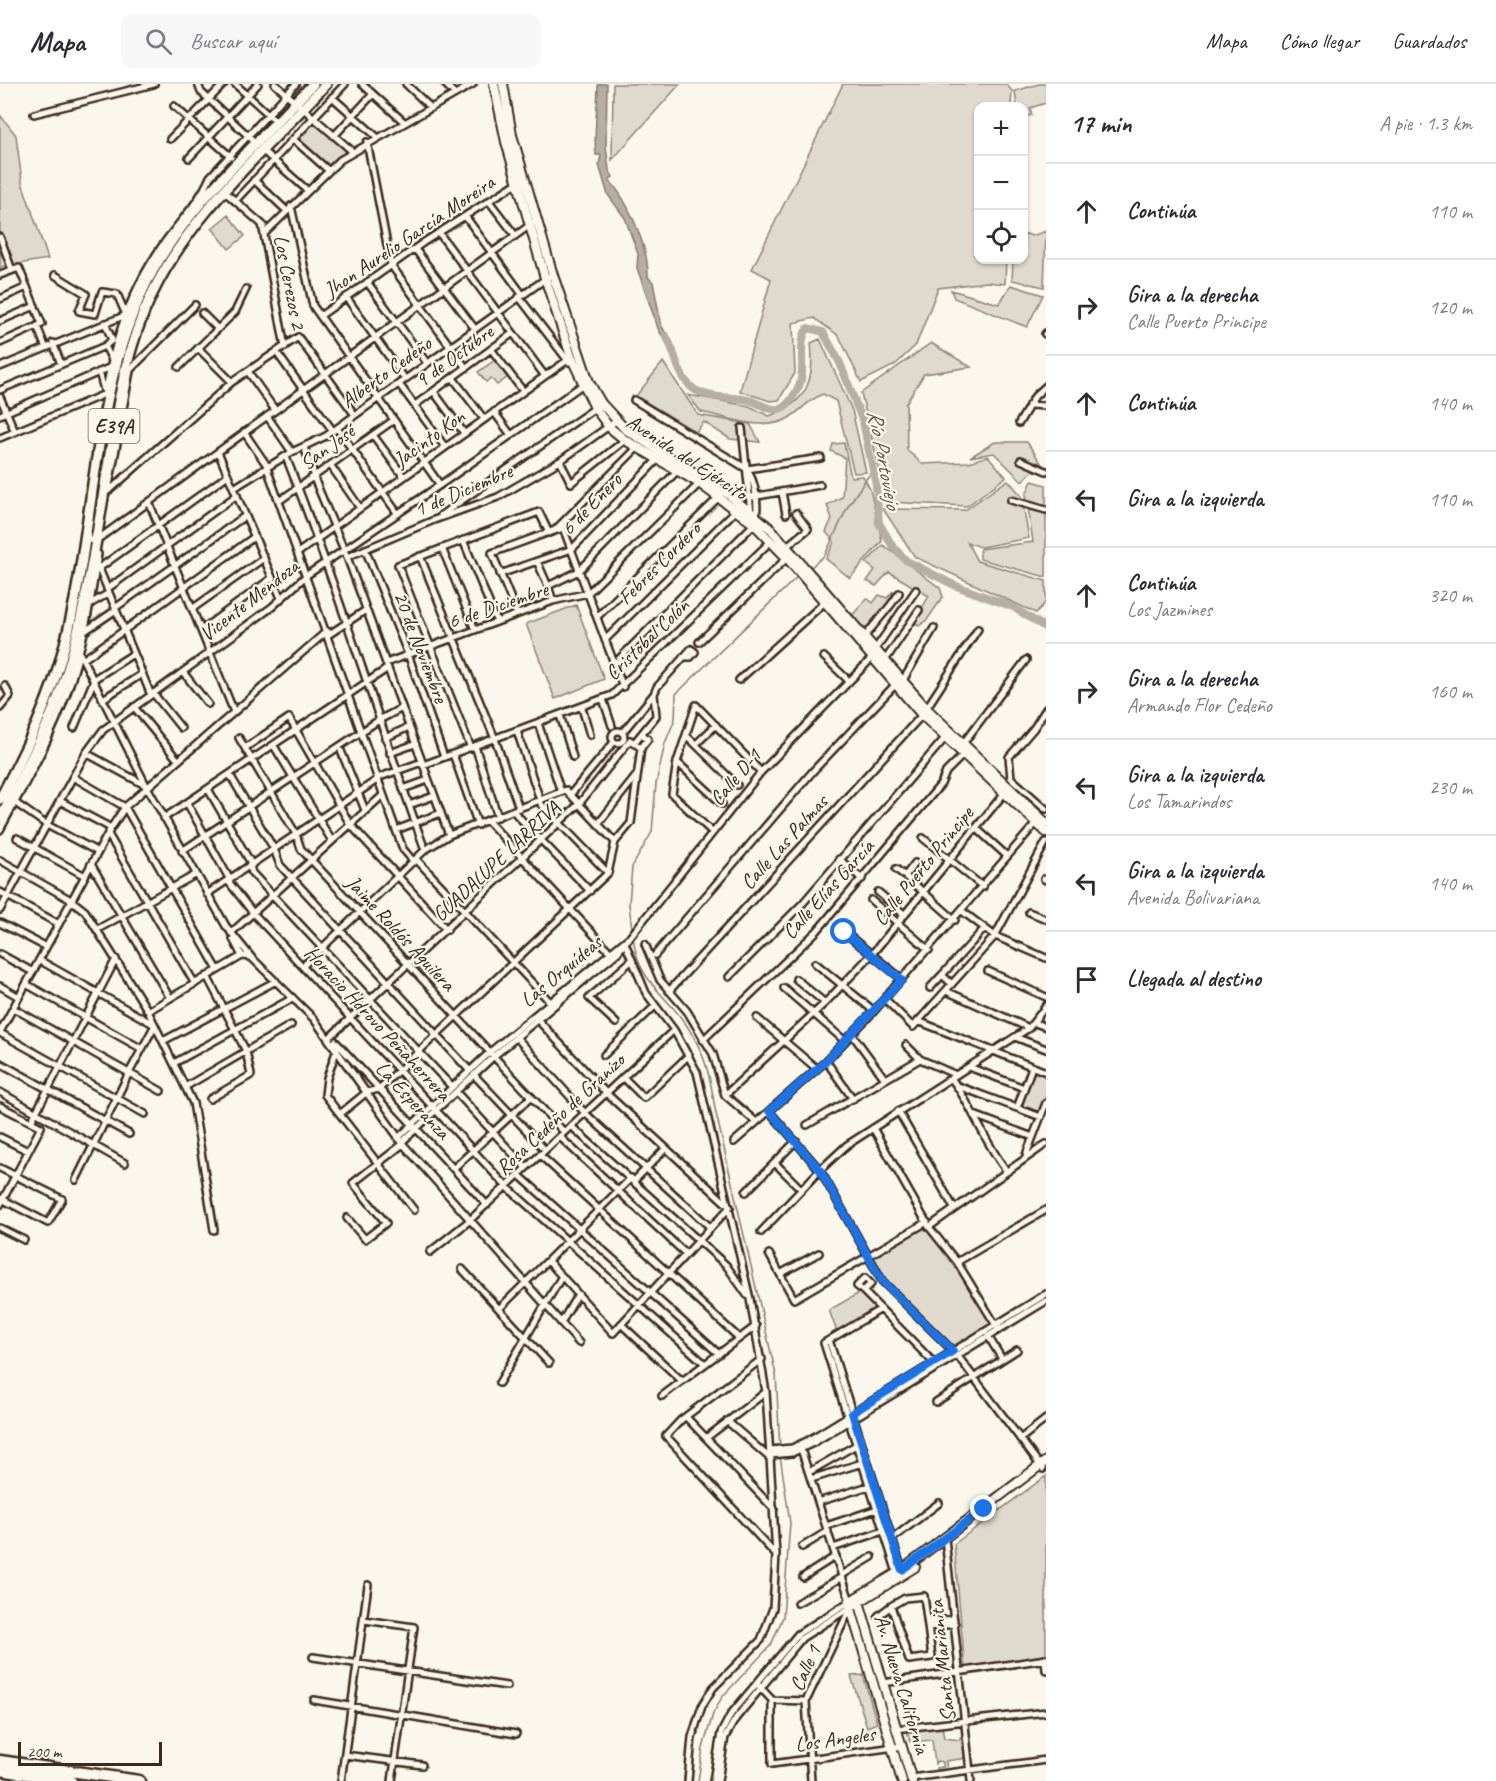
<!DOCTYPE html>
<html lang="es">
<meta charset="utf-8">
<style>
body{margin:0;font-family:Caveat,sans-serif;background:#f7f7f7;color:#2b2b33}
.controls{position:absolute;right:18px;top:18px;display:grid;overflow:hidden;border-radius:12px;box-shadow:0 2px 4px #0004}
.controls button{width:54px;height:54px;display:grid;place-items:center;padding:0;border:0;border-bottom:2px solid #e1e1e2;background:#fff;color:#2b2b33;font:30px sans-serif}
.scale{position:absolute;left:18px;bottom:15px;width:144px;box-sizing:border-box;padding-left:6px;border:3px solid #3b2a1e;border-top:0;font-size:16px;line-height:21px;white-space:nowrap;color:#3b2a1e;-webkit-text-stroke:4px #fbf7ec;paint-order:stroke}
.stop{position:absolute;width:18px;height:18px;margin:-14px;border:4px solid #1a73e8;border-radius:50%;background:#fff}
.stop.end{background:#1a73e8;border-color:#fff;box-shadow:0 2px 6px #0008}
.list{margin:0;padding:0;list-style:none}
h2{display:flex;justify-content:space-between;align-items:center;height:78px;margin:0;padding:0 24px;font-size:26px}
h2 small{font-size:20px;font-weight:400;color:#7c7c81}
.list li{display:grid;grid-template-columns:39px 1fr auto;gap:18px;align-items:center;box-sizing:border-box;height:96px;padding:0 24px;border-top:2px solid #e1e1e2}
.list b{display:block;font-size:22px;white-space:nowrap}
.list p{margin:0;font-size:20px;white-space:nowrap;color:#7c7c81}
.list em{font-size:20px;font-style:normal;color:#7c7c81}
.icon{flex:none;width:33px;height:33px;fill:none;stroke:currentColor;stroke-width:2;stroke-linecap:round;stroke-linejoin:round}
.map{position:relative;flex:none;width:1046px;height:1697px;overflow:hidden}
header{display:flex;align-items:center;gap:36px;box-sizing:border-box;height:84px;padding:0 30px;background:#fff;border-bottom:2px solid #e1e1e2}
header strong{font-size:28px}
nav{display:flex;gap:33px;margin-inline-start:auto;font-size:21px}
.search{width:420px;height:54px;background:#f7f7f7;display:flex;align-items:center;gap:15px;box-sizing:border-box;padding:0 21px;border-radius:12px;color:#7c7c81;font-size:22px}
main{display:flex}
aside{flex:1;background:#fff}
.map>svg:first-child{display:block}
.green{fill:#dfd9ce;stroke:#8d8276;stroke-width:1.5}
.water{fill:#b6aea2;stroke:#85796d;stroke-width:1.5}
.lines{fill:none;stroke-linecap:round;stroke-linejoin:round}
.stream{stroke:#85796d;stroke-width:1.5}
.river{stroke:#b6aea2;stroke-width:8}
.street-casing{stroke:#3b2a1e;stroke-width:10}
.secondary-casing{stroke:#3b2a1e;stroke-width:12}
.primary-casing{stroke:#3b2a1e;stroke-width:14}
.highway-casing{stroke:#3b2a1e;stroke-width:15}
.street{stroke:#fbf7ec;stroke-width:5}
.secondary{stroke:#fbf7ec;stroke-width:8}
.primary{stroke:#fbf7ec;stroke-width:9}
.highway{stroke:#fbf7ec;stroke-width:10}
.route{stroke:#1a73e8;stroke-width:8}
.labels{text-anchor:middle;stroke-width:4.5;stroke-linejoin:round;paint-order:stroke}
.shield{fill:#fbf7ec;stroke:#75685c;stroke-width:1.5}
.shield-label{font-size:20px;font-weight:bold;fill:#3b2a1e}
.street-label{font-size:21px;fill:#3b2a1e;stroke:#fbf7ec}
.water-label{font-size:22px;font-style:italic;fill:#605246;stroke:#fbf7ec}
</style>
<header>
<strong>Mapa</strong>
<div class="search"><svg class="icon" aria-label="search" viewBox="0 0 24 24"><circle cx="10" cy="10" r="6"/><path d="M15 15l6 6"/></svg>Buscar aquí</div>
<nav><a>Mapa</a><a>Cómo llegar</a><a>Guardados</a></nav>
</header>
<main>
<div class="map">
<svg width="1046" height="1697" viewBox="0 0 1046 1697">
<rect width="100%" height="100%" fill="#fbf7ec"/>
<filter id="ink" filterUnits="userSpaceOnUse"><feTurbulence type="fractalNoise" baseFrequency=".0167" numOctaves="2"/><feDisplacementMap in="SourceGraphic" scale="12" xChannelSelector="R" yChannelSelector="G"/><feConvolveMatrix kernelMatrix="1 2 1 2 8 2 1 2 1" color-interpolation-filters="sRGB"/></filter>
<g filter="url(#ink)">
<path class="green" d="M613 0H680L612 76Z
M843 0H1006L1012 7 1011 22H978V176H1006L1005 200 987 198 938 204 916 261 895 281 861 298 839 252 814 234 793 239 795 289 779 316 770 317 740 307 771 195 752 185Z
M1039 0H1046V19L1030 24 1032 31 1024 33V22H1017L1015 7Z
M0 31 16 51 22 98 48 175 0 183Z
M313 37 348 66 328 82 296 56Z
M228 131 245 152 229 165 212 144Z
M1046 147 1044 203 1012 196 1013 176H1024V149L1032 152Z
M1011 201 1043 211 1027 243 954 214 951 206 999 220Z
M820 255 852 326 866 388 854 389 836 317 823 310C808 316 802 326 789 334 765 349 726 333 701 328L688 311 749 322 769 332C807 319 815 297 811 259Z
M931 259 971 283 924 290 906 319 907 366 922 380 969 378 988 372 1006 393 967 422 887 418 861 309Z
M495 276 508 293 497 301 491 294 486 298 478 288Z
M663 278 698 331 750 340 760 358 730 355 704 338 696 348 636 312Z
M995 358H1027L1041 379 1022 397 994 369 970 373Z
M844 359 851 393 863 392 870 405 882 457 850 494 826 475 834 458 826 448 832 435 827 421 842 413 845 374 831 367 833 360Z
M1008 396 1021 411 1029 454 981 463 967 458 977 477 1046 497V518L1036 529 915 473 883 425 965 426Z
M1032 397 1046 401V493L980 475V465L1033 458 1026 410Z
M883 461 940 504 943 513 927 536 919 542 914 538 929 512 889 488 876 502 867 497 875 486 866 479Z
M893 507 890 517 891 519 885 522 865 548 850 534 867 514 873 519 879 511 887 514Z
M576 521 604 595 555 615 526 540Z
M1033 985 1046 990V1013L1039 1030 1020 1023Z
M925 1143 955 1181 992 1239 953 1263 891 1204 874 1172Z
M861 1208 878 1225 837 1248 829 1226Z
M1046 1392V1573L965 1586 954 1460Z
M863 1591 877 1639 867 1643 851 1592Z
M942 1643 944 1654 960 1656V1653L965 1652 967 1674 946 1677 947 1687 936 1689V1684L943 1683V1678L937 1677 935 1680 932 1656 910 1658 907 1647Z"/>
<path class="water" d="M598 0H607L606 62 609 86 613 93 609 96C628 116 649 165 648 193L653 198 661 240 679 276 659 247 637 184 638 170 625 134 608 111 599 81 601 71H596C593 47 598 25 598 0Z"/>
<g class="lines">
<path class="stream" d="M810 484 825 471 848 422 871 388
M632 845 629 820 632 783 652 748 656 700 665 659 675 635 676 610 797 493
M633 853C638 893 656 903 679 931 703 961 710 989 715 1025L776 1291 780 1364
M698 1697 703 1664 713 1630 722 1613 771 1561 783 1533 790 1439 780 1371"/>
<path class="river" d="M666 252C676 268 676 288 690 302 705 316 730 312 748 316 759 318 767 327 778 325 788 324 795 310 799 302 807 284 796 259 808 244L823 248 840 279 863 338 876 401 879 439 893 463 907 477 954 501 1013 523 1046 544"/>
<defs>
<path id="street" d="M198 0 201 8 257 60
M235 0 277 38
M275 0 352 67
M362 0 404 38
M406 0 430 23
M445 0 455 10
M332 13 377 53
M174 22 231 73
M34 30 154 0
M334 52 373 10
M170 55 224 0
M293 55 328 86
M367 58 391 181 466 284
M263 67 307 106
M189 74 258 0
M254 96 287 127
M225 108 264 142
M235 117 345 0
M489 117 515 151
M291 122 313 222 440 401
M465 132 522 210
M262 140 285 263
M439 149 545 292
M264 150 340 76 473 0
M0 153 12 186
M415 165 475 245
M0 191 19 184 42 240 0 259
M55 191 86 210 79 227 95 230 102 208 117 210 126 231
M367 198 427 279
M346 213 405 295
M519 213 569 278
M0 215 27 203
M202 229 218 245
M320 232 424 158 517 99
M0 237 35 222
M37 242 45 262
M1045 250 1046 249
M53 259 61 280
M198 264 232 298
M491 265 523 307
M277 269 333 347
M112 276C122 235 138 196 162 162 178 139 199 119 210 93L296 0
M0 283 126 231
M179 283 235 228 246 205
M99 288 104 306
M249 289 275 326
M126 290 195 221
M453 294 484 335
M399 300 445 363
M0 306 105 262 112 256 105 239
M434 308 464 349
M0 313 15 348
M634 316 747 385 821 374
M415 321 513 249
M1029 321 1046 322
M494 328 511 351
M0 331 111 283
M267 332 292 368
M1019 339 1035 312 1046 302
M120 341 130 287
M337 344 398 430
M742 344 751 429
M244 348 268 383
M373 351 404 393
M0 354 105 310 112 276 105 262
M304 363 315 393
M218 368 281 514
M286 373C337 502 378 635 425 766
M1021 376 1046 387
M560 377 571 399 625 356
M331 382 360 424
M267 384 396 746 441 729
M314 394 347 473 449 751
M234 404 292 368 326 352 548 193
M110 406 232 298 298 253 355 331
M108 407 118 354
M782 408 786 430
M752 413 820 401
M1011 416 1046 426
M279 417 394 336
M149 418 234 628
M441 431 595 324
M562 441 623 603
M85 455 95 457 101 453 537 136
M463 456 497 538
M787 462 808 445 796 429
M442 464 475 546
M365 465 408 570 444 673
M299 468 545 292 568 276 574 275
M420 472 495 655 519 724
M347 473 434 436 498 413 560 377 616 337
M537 477 548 502
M98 482 151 611
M95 487 228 391
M500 490 572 465 660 373
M107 505 237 411
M553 517 548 502 579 487 678 386
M90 520 109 509
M115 524 245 432
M192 525 264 474
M517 530 492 469 555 446 637 364
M597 533 719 413
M201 546 272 494
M85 547 116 526
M328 551 366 526
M864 554C875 538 889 526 899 509
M605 556 736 426
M699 558 787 474
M75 560 146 701 226 842 251 873 314 935 403 1060 579 1259
M874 567 916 506
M824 573 849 597
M84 575 254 453
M884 578 919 526
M386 579 553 517 588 509 702 397
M614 580 754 440C760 425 756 399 747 385
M183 588 208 620
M94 595 133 570
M739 596 826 517
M902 598 934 544
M153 609 181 644
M103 615 142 590
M603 615 612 642
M134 623 178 676
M0 624 10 612 5 602
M582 624 590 651
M1046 625 1034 644 1009 673 1011 694 1046 725
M560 631 573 673
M538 639 561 708
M74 644 94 596
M517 647 540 716
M612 653a6 6 0 1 1 12 0a6 6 0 1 1-12 0Z
M622 649 654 610 657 603 691 565 695 568 691 573H683
M686 651 737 701
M239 654 296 750 301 765 564 1048
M385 654 409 643
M634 659 656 632 654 610
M696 660 716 641
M962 661 1026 576
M274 662 332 757
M475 662 498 733
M245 664 289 634 350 740 447 846
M471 664 398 481 539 428 549 449 563 444
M341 667 365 726
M86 669 145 701
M390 669 415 660
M453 670 478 741
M677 678 722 720
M423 681 612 611 771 457
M230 691 274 765 280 781 470 987
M73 693 125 723 218 886
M377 694 422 678
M208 705 252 781
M403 705 428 696
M570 711 614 658
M60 717 111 744
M14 718 47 741 98 768
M187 719 230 796
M541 720 608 789
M409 721 434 712
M516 730 590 807
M164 734 388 584
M488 737 610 868
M598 740 636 692
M976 744 1007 772
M0 746C24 701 50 657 67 609 83 564 91 517 98 470
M396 746 403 765 414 778
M712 748 672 710 677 678 696 621 761 688
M108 750 195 900
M17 754 85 792
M923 754 983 803
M182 767 379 636 402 624
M416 775 553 921
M839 775 862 795
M0 776 71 816 85 827 148 927 193 1019 214 1146
M915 779 905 792 955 836
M91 780 170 914
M250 782 252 789 452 1003
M896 785 905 792
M1044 795 1046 796
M228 797 253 829 506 1102 705 1280
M0 808 59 840
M878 808 905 831
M207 810 377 696
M871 816 929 866
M0 826 86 669 103 646 272 523 307 491 440 401 585 299
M962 827 995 852 1046 874
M1029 828 1046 835
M0 839 46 863
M98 845 195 791
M844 848 902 895
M231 849 383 711
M233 855 242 872
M625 859 646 909 674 946 697 988 750 1215 766 1308 776 1471 773 1524 761 1556 713 1604 702 1622 692 1653 688 1697
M645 860 660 896 687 927 713 970 725 1011 756 1038
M0 870 33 888
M655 871 813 687 895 601
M815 879 874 927
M303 882 425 766 449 751 566 706 615 758
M988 887 1046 913
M207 892 246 967 251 991 210 1015
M729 893 803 819 945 654
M796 895 825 919
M26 900 142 965
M952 900 942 891 984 845
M0 902 19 913
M784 904 845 957
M930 904 942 891
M669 907 922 631 978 545
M946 907 1029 944
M885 915 913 943 995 852 1046 758
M13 924 129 989 155 941 39 876
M148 927 242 872 251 873
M757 934 817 985
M537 935 606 1009 730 1123 613 1249 548 1177
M918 937 1046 988
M616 939 589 914 631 877
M1035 939 1046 943
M0 948 111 744 125 723 327 547
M0 949 145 1030
M852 950 885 995
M516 953 585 1029 711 1144
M1015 953 1046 965
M329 954 579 720 630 656 641 664
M703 956 817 847 941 700 946 688 966 668
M163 957 276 897
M335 957 487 1121
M906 961 920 975 956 991
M337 965 327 994 325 1011 414 1126
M604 971 655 922
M826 977 853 1015
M0 979 129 1050
M174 979 293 914
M969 983 1024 1004
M474 991 545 1066
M623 993 644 1014 689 971
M951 994C973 1023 984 1058 1006 1086
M958 1002 1041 1033
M185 1003 291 941
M0 1008 125 1079
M456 1008 526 1084
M725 1011 825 919 872 870 1007 706
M0 1022 41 1043 0 1121
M1017 1024 1032 983
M769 1027 820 1086 882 1197 957 1271 1043 1385
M898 1027 954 1124
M340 1030 367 1008 379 1005 608 789 615 758 631 739 641 664 648 655 642 650
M974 1031 1033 1053
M31 1038 116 875
M807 1041 920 975
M571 1042 726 1181 747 1211
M873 1044 929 1143 957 1178 997 1243
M0 1053 28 1067
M560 1053 686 1170
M398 1054 490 968 627 855
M402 1058 494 972 618 868 761 688 871 575
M734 1058 826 977 874 927 1037 738
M540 1071 739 1254
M1026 1071 1046 1019
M775 1079 801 1105
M0 1084 62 1115 48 1139 0 1114
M454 1084 531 1013
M519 1091 719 1270
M76 1096 129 989 161 1007
M634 1097 666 1064
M746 1108 796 1057
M347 1134 365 1155 386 1139 353 1099 403 1060
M929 1143 1046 1060
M0 1144 24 1156
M761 1148 820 1086 847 1061 1029 944 1046 922
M430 1168 469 1137 674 946
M769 1170 794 1215 927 1138
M957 1178 1046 1126
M462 1185 549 1279
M780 1190 819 1169
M863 1207 857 1202 865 1194 871 1200 863 1207 936 1281
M499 1225 631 1094
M881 1225 824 1259 897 1489 900 1490
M561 1239 578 1210
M621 1240 682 1297
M988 1252 1002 1275
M829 1256 902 1486
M762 1275 681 1336 666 1352 776 1471
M499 1299 562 1192
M662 1312 756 1242
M936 1318 1017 1266
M686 1333 774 1425
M727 1337 771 1375
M706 1354 766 1308
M1020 1355 1046 1335
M801 1365 850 1517
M770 1366 792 1364 809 1356 1046 1210
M771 1371 792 1369 813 1359 1046 1217
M809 1388 856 1361
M811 1395 862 1379
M818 1418 869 1402
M826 1442 877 1425
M945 1454 971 1697
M892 1455 939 1419
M802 1463 828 1447
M833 1464 883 1447
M842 1491 872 1473
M803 1493 836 1472
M924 1512 932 1573 909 1576 891 1522 905 1514Z
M797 1519 842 1493
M878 1532 891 1522
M364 1536 414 1543 392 1697
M928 1538 954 1535
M929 1543 955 1540
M313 1573 507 1602
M1045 1575 1046 1586
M883 1599 1046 1575
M759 1602 772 1616V1680L902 1662
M314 1616 516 1650
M772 1616 806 1617
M895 1645 1046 1628
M345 1671 422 1681
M911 1694 1046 1676
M341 1697 368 1501
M713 1697 721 1649 731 1630 798 1550 849 1518
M718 1697 725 1653 736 1634 802 1554 851 1523
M811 1697 806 1617 850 1525"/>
<path id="secondary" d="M494 0 506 58 545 194 572 275 595 324 609 343 625 356 699 399 754 440 787 474 922 631 1046 748
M503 0 512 51 553 191 589 298 601 319 625 345 728 410 771 445 927 625 1046 739
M858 1514 912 1697
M851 1523 915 1483
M902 1697 849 1518 902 1486 1046 1377"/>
<path id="primary" d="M0 715C27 664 51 615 65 560 95 445 91 319 141 210 178 128 253 65 313 0
M0 734C30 678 60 623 75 560 91 496 100 430 111 364 119 312 128 260 151 212 190 129 265 66 326 0"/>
<path id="highway" d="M0 1677 139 1697
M0 1686 71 1697"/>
</defs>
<use href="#street" class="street-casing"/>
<use href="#secondary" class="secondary-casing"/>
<use href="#primary" class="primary-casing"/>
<use href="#highway" class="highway-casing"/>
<use href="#street" class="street"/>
<use href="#secondary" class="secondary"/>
<use href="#primary" class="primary"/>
<use href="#highway" class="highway"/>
</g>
</g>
<g class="lines" filter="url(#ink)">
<path class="route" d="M844 848 902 896 826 977 769 1027 820 1086 882 1197 953 1267 852 1329 902 1486 984 1425"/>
</g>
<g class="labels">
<rect class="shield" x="88.5" y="325" width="51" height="34" rx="4.5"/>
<g class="shield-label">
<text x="114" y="349">E39A</text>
</g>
<g class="street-label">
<text transform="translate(409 152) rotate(-34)" y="7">Jhon Aurelio García Moreira</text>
<text transform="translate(290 198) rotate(79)" y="7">Los Cerezos 2</text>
<text transform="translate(454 272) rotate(-36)" y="7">9 de Octubre</text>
<text transform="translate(386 288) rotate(-36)" y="7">Alberto Cedeño</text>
<text transform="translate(429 354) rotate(-36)" y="7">Jacinto Kon</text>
<text transform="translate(327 363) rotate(-36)" y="7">San José</text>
<text transform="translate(687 373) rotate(33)" y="7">Avenida del Ejército</text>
<text transform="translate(463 406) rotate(-23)" y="7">1 de Diciembre</text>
<text transform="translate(591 420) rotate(-46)" y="7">6 de Enero</text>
<text transform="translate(659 479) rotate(-45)" y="7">Febres Cordero</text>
<text transform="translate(249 516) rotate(-38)" y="7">Vicente Mendoza</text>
<text transform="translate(498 521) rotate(-19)" y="7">6 de Diciembre</text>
<text transform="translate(647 555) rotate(-44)" y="7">Cristobal Colón</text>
<text transform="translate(421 563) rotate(69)" y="7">20 de Noviembre</text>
<text transform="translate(735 693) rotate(-50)" y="7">Calle D-1</text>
<text transform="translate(784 758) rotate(-48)" y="7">Calle Las Palmas</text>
<text transform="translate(496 777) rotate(-43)" y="7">GUADALUPE LARRIVA</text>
<text transform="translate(923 782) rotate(-51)" y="7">Calle Puerto Principe</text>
<text transform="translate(828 805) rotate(-48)" y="7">Calle Elías García</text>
<text transform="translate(401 849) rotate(47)" y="7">Jaime Roldós Aguilera</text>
<text transform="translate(561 887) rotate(-40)" y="7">Las Orquídeas</text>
<text transform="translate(378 939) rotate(47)" y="7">Horacio Hdrovo Peñaherrera</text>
<text transform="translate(413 1016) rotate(47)" y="7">La Esperanza</text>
<text transform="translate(560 1030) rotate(-43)" y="7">Rosa Cedeño de Granizo</text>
<text transform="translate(942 1577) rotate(-96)" y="7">Santa Marianita</text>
<text transform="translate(805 1584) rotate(-66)" y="7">Calle 1</text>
<text transform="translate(902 1600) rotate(73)" y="7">Av. Nueva California</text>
<text transform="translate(835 1655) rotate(-8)" y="7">Los Angeles</text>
</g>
<g class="water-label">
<text transform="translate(885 375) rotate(79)" y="8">Río Portoviejo</text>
</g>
</g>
</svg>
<div class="controls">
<button>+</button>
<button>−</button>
<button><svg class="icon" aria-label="locate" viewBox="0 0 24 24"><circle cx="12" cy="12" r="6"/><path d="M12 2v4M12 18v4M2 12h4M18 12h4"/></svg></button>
</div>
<div class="scale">200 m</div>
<div class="stop" style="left:844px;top:848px"></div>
<div class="stop end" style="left:984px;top:1425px"></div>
</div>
<aside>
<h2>17 min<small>A pie · 1.3 km</small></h2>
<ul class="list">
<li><svg class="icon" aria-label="ahead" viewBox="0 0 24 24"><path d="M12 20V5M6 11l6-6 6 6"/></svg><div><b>Continúa</b></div><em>110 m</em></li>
<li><svg class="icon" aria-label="right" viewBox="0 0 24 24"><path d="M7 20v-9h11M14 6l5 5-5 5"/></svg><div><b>Gira a la derecha</b><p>Calle Puerto Principe</p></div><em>120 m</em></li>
<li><svg class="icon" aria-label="ahead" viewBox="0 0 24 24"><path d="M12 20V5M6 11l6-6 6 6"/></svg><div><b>Continúa</b></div><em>140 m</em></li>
<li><svg class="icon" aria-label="left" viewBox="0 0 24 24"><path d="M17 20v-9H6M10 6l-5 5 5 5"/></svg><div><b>Gira a la izquierda</b></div><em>110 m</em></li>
<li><svg class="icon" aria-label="ahead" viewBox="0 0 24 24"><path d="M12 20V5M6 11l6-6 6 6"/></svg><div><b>Continúa</b><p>Los Jazmines</p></div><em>320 m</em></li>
<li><svg class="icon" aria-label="right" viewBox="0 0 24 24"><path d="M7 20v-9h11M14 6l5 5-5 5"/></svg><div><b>Gira a la derecha</b><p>Armando Flor Cedeño</p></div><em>160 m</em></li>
<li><svg class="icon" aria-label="left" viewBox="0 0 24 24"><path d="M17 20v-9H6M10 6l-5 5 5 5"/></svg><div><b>Gira a la izquierda</b><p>Los Tamarindos</p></div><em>230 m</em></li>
<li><svg class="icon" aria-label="left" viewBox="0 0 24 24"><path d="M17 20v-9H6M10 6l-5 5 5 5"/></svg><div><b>Gira a la izquierda</b><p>Avenida Bolivariana</p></div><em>140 m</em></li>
<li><svg class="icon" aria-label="arrive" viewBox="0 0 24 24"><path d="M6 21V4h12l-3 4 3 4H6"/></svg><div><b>Llegada al destino</b></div></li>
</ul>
</aside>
</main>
